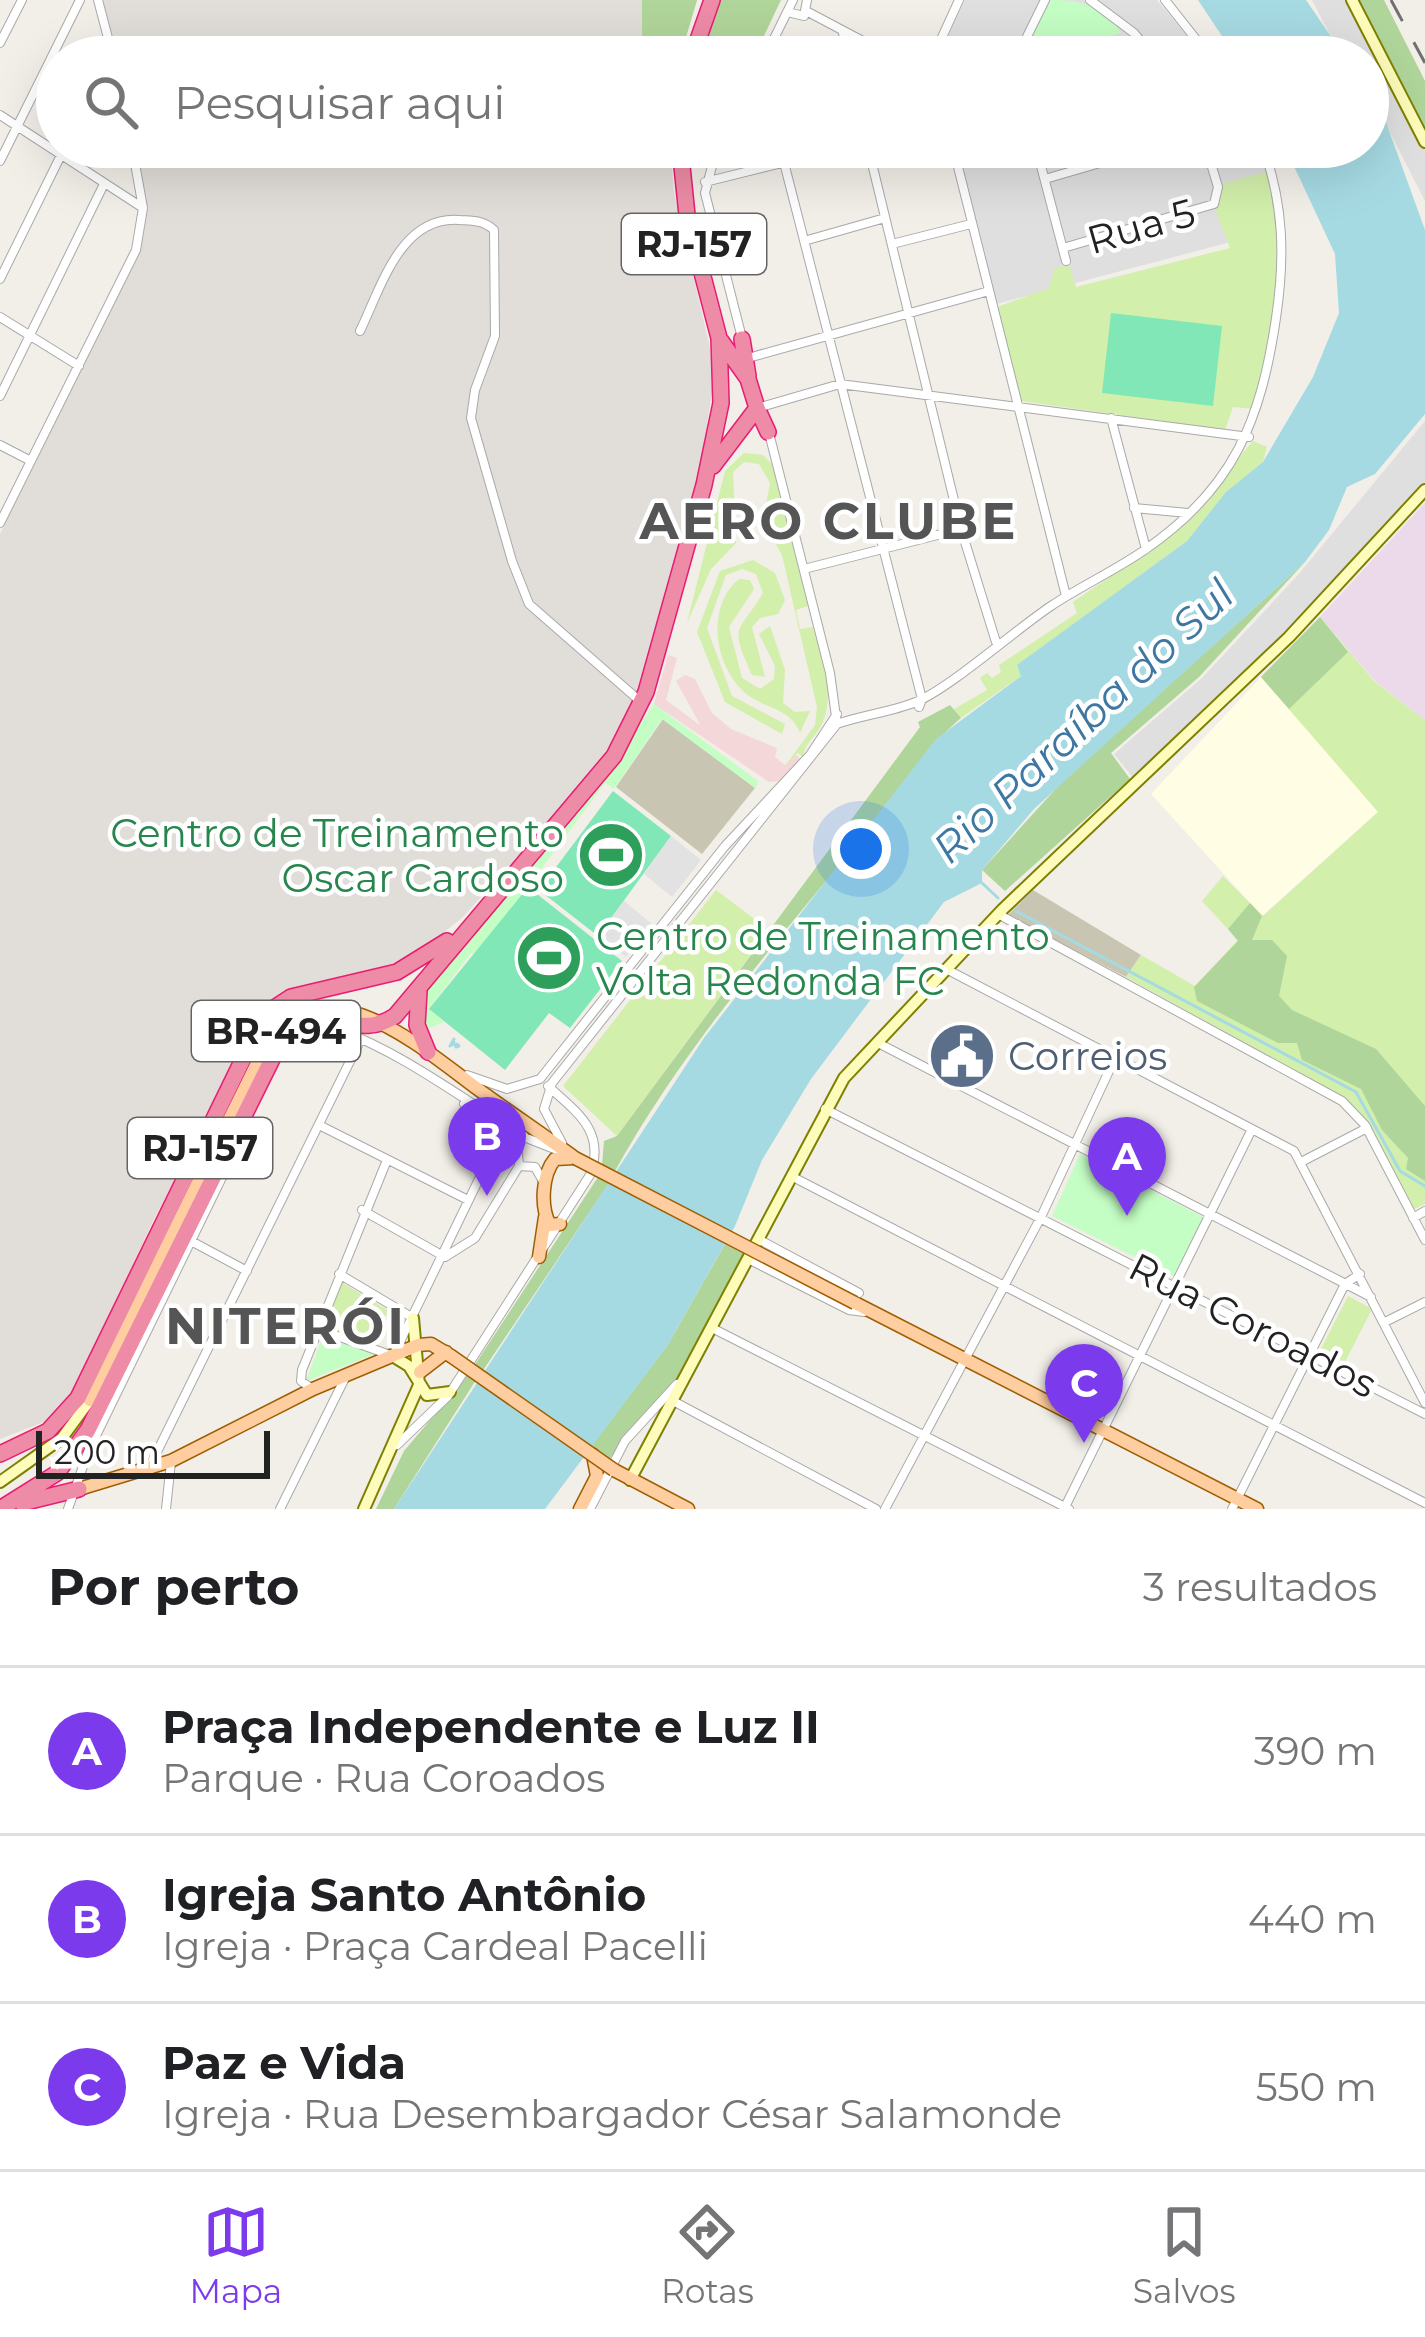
<!DOCTYPE html>
<html lang="pt">
<meta charset="utf-8">
<style>
body{margin:0;font-family:Montserrat,sans-serif;background:#f2f2f2;color:#202124}
.scale{position:absolute;left:36px;bottom:30px;width:234px;box-sizing:border-box;padding-left:12px;border:6px solid #222;border-top:0;font-size:33px;line-height:42px;white-space:nowrap;color:#222;-webkit-text-stroke:9px #fff;paint-order:stroke}
.you{position:absolute;left:861px;top:849px;width:42px;height:42px;margin:-30px;border:9px solid #fff;border-radius:50%;background:#1a73e8;box-shadow:0 0 0 18px #1a73e833}
.badge{display:grid;place-items:center;width:78px;height:78px;border-radius:50%;background:#7c3aed;color:#fff;font-size:39px;font-weight:700}
.pin{position:absolute;translate:-50% -99px;filter:drop-shadow(0 3px 6px #0008)}
.pin::after{content:'';position:absolute;top:63px;width:42px;height:36px;background:inherit;clip-path:polygon(0 0,100% 0,50% 100%)}
.list{margin:0;padding:0;list-style:none}
h2{display:flex;justify-content:space-between;align-items:center;height:156px;margin:0;padding:0 48px;font-size:51px}
h2 small{font-size:39px;font-weight:400;color:#757577}
.list li{display:grid;grid-template-columns:78px 1fr auto;gap:36px;align-items:center;box-sizing:border-box;height:168px;padding:0 48px;border-top:3px solid #e0e0e0}
.list b{display:block;font-size:45px;white-space:nowrap}
.list p{margin:0;font-size:39px;white-space:nowrap;color:#757577}
.list em{font-size:39px;font-style:normal;color:#757577}
.icon{flex:none;width:66px;height:66px;fill:none;stroke:currentColor;stroke-width:2;stroke-linecap:round;stroke-linejoin:round}
.map{position:relative;flex:none;width:1425px;height:1509px;overflow:hidden}
.search{position:absolute;background:#fff;box-shadow:0 12px 48px #0002;left:36px;right:36px;top:36px;height:132px;display:flex;align-items:center;gap:30px;box-sizing:border-box;padding:0 42px;border-radius:66px;color:#757577;font-size:45px}
.sheet{height:660px;background:#fff}
nav{display:flex;justify-content:space-around;align-items:center;box-sizing:border-box;height:168px;border-top:3px solid #e0e0e0;background:#fff;font-size:33px;color:#757577}
nav a{display:grid;justify-items:center;gap:6px}
nav .on{color:#7c3aed}
.map>svg:first-child{display:block}
.residential{fill:#e0dfdf}
.commercial{fill:#f4d7d8}
.industrial{fill:#ecd9ea}
.education{fill:#fffde4}
.airport{fill:#e1ded9}
.construction{fill:#c8c6b2}
.grass{fill:#d2efab}
.forest{fill:#b0d59a}
.park{fill:#c4fec4}
.pitch{fill:#81e7b7}
.parking{fill:#e2e2e2}
.water{fill:#a6dae3}
.lines{fill:none;stroke-linecap:round;stroke-linejoin:round}
.stream{stroke:#a6dae3;stroke-width:3}
.street-casing{stroke:#a9a9a9;stroke-width:10}
.secondary-casing{stroke:#7e8100;stroke-width:14}
.primary-casing{stroke:#9f5e00;stroke-width:15}
.highway-casing{stroke:#e91c73;stroke-width:18}
.street{stroke:#fff;stroke-width:8}
.secondary{stroke:#fefcba;stroke-width:10}
.primary{stroke:#ffcea0;stroke-width:12}
.highway{stroke:#ee8ba6;stroke-width:15}
.rail{stroke:#707070;stroke-width:3;stroke-dasharray:24 24;stroke-linecap:butt}
.primary-bridge-casing{stroke:#9f5e00;stroke-width:15;stroke-linecap:butt}
.primary-bridge{stroke:#ffcea0;stroke-width:12}
.labels{text-anchor:middle;stroke-width:9;stroke-linejoin:round;paint-order:stroke}
.shield{fill:#fff;stroke:#646464;stroke-width:3}
.shield-label{font-size:36px;font-weight:bold;fill:#222}
.street-label{font-size:39px;fill:#222;stroke:#fff}
.leisure-label{font-size:39px;fill:#27864d;stroke:#fff;text-anchor:end}
.service-label{font-size:39px;fill:#4e5e75;stroke:#fff;text-anchor:start}
.water-label{font-size:42px;font-style:italic;fill:#3d77a2;stroke:#fff}
.district-label{font-size:51px;font-weight:bold;letter-spacing:3px;fill:#555;stroke:#fff}
</style>
<div class="map">
<svg width="1425" height="1509" viewBox="0 0 1425 1509">
<rect width="100%" height="100%" fill="#f2eee8"/>
<path class="residential" d="M965 0H1157L1205 57H938Z
M1312 0H1358L1425 122V201L1368 89V57L1339 52Z
M957 147H1260L1273 182 1280 229 996 304Z
M1425 421V482L1259 661 1134 779 1114 754 1202 678 1298 575Z"/>
<path class="commercial" d="M668 655 677 658 666 700 701 726 676 681 685 675 695 679 712 713 731 729 777 748 775 757 785 765 796 755 802 760 779 781 769 782 654 704Z"/>
<path class="industrial" d="M1425 503V720L1376 682 1320 617Z"/>
<path class="education" d="M1261 677 1379 811 1262 916 1151 794Z"/>
<path class="airport" d="M100 0H697L680 57H115Z
M134 147H670L674 193 710 348 712 392 698 483 635 707 600 764 463 917 414 956 265 1007 153 1221 77 1387 44 1422 0 1439V534L142 241 144 201Z"/>
<path class="construction" d="M663 719 755 788 702 854 616 787Z
M1033 890 1141 955 1126 977 1008 915Z"/>
<path class="grass" d="M1266 172C1298 241 1271 338 1255 409L1233 407 1225 430 1021 401 997 307 1049 288 1054 269 1069 265 1076 287 1230 248 1216 211 1222 184Z
M1253 441 1267 447 1263 462 1226 493 1187 541 1017 666 1022 675 961 718 954 709 987 690 980 678 987 673 992 678 1001 672 999 665 1077 613 1073 602 1174 533Z
M744 453 763 455 772 464 808 606 796 610 800 629 813 627C821 657 836 693 822 724 816 737 805 742 803 757L798 753 785 766 815 725 817 707 782 555 763 521 770 483 759 464 744 462 733 472 736 543 711 569 687 623 725 471Z
M753 560 775 573 785 600 778 614 760 618 752 627 765 677 752 675C729 623 737 636 763 593L756 574 742 569 726 575 707 628 732 696 785 724 782 734 725 702 697 632 720 571Z
M739 579 750 580 754 589 729 627 742 678 760 689 774 679 775 666 759 634 770 626 785 670 783 703 795 712 810 711 800 733C791 706 760 709 742 690 713 661 707 605 739 579Z
M1320 617 1375 682 1425 720V1204L1412 1210 1366 1120 1344 1098 1126 977 1141 955 1195 986 1238 940 1202 901 1223 876 1263 916 1378 812 1261 677Z
M716 890 769 930 617 1136 563 1086Z
M341 1282 389 1311 367 1342 324 1325Z
M1348 1296 1372 1309 1345 1362 1321 1349Z"/>
<path class="forest" d="M642 0H697L680 57H642Z
M721 0H781L754 57H701Z
M1359 0H1384L1425 81V131Z
M1305 562 1199 677 1111 753 1130 779 1005 891 982 870 1062 782Z
M1320 617 1348 652 1289 709 1261 677Z
M950 705 961 718C925 748 902 788 873 824 783 934 684 1046 615 1171L602 1165 604 1141 617 1136 920 727 918 722Z
M1250 903 1262 916 1252 940H1272L1287 956 1279 996 1292 1010 1376 1049 1425 1106V1181L1406 1169 1408 1158 1382 1130 1361 1089 1302 1060 1297 1043H1278L1197 1001 1194 987 1238 941 1228 929Z
M598 1177 609 1183 482 1372 474 1366Z
M725 1244 744 1253 680 1376 609 1459 591 1446 667 1346Z
M469 1374 476 1380 394 1509H376L404 1451Z"/>
<path class="park" d="M1051 0C1079 0 1107 6 1121 33L1044 57H1019Z
M654 704 759 782 755 788 662 719 614 789 605 783 530 884 535 893 527 888 476 955 471 953 429 1009 444 1022 425 1030 421 1009 427 989 585 805Z
M1080 1154 1203 1217 1177 1278 1052 1216Z
M322 1338H328L375 1354 306 1381Z"/>
<path class="pitch" d="M1111 313 1222 326 1213 406 1102 393Z
M613 791 671 836 598 936 539 890Z
M528 887 622 961 570 1028 549 1013 505 1070 429 1009Z"/>
<path class="parking" d="M671 836 701 860 672 897 644 874Z
M624 901 652 924 626 957 598 936Z"/>
<path class="water" d="M1198 0H1306L1345 57H1236Z
M1368 92 1383 114 1425 230V414L1375 474 1347 487 1329 530 1305 562 1034 809 982 870V883L944 902 811 1079 762 1160 735 1226 667 1346 545 1509H394L704 1038 936 739 1021 676 1017 665 1187 541 1226 492 1263 462 1313 377 1339 313 1335 254 1285 147H1368Z"/>
<g class="lines">
<path class="stream" d="M982 883 998 898
M1016 911 1356 1092 1400 1171 1425 1186
M457 1044 459 1046 456 1047 455 1045Z
M452 1045 454 1042
M450 1046 454 1039"/>
<defs>
<path id="street" d="M98 0 113 57
M1090 0 1134 33 1154 57
M1165 0 1210 57
M787 12 804 16 807 0
M808 12 893 57
M843 33 848 57
M0 43 22 0
M765 57 793 0
M933 57 959 0
M1017 57 1045 0
M0 115 143 208
M717 147 705 193 742 338
M780 147 922 699 919 707
M868 147 961 529 996 642
M953 147 1066 596
M1036 147 1066 261
M0 161 80 0
M1045 179 1155 147
M705 182 847 147
M804 241 885 218
M892 244 971 224
M1063 248 1214 204 1218 187 1206 147
M0 279 65 147
M0 317 79 366
M360 331C381 288 400 216 459 220 473 221 483 220 494 230L495 336 475 390 471 418 512 561 529 604 641 702
M748 358 989 291
M0 396 104 184
M761 407 840 384 1249 437
M1111 418 1146 549
M0 445 31 461
M1134 508 1188 513
M0 523 136 250 143 208 132 147
M804 569 961 529
M837 724C863 715 891 712 916 702 950 688 1015 630 1051 606 1081 586 1116 570 1146 549 1234 488 1261 420 1276 318 1285 258 1284 205 1263 147
M998 914 1342 1101 1365 1125 1425 1240
M948 970 1294 1151 1425 1403
M338 1029C408 1056 460 1098 524 1136
M878 1043 1371 1297
M467 1075 507 1089 540 1079 725 846 810 755 837 714
M464 1104 496 1144 518 1154 519 1166
M825 1109 1425 1414
M319 1125 468 1200
M562 1143 544 1109 552 1083 837 724 830 673 769 433
M1303 1161 1367 1128
M519 1166 535 1167 544 1183
M791 1176 1425 1503
M362 1210 445 1257 475 1238 519 1166
M1413 1218 1425 1211
M758 1239 859 1293
M191 1241 247 1271
M748 1259 849 1310 864 1312
M339 1274 413 1318
M1385 1322 1425 1302
M712 1328 1069 1509
M318 1329 390 1355
M394 1354 496 1144 514 1133 557 1150
M311 1388 301 1381 302 1370 387 1160
M673 1401 876 1509
M397 1445 448 1396 590 1175C606 1132 578 1113 548 1086
M149 1468 361 1039
M68 1509 88 1452 229 1163
M166 1509 171 1462
M280 1509 346 1376
M590 1509 625 1441 677 1384
M885 1509 1041 1217 1116 1056
M1064 1509 1252 1129
M1232 1509 1345 1284 1360 1274"/>
<path id="secondary" d="M1352 0 1425 142
M391 1355 409 1366 427 1395 450 1392
M630 1480 844 1078 1003 909 1289 637 1425 490
M0 1482 62 1438 90 1400
M364 1509 419 1385 413 1318"/>
<path id="primary" d="M560 1224 550 1225C540 1207 542 1174 555 1159L574 1158
M539 1257 545 1217
M855 1303 1257 1509
M420 1372 446 1352
M90 1400 267 1043C322 961 420 1046 475 1087 508 1111 542 1134 575 1158
M614 1470 688 1509
M79 1489 171 1461 313 1389 418 1345 431 1344 451 1356
M580 1509 597 1476 593 1455"/>
<path id="highway" d="M692 57 712 0
M742 339 748 376
M757 408 768 432
M713 466 757 408 748 379 721 341
M419 991 417 1025 428 1052
M0 1454 48 1431 78 1398 265 1014 291 997 397 972 447 941
M22 1503 79 1489
M0 1509 57 1473 88 1430 285 1033C323 1002 357 1042 395 1016L614 756 646 692 704 485 721 403 719 338 687 215 680 147"/>
</defs>
<use href="#street" class="street-casing"/>
<use href="#secondary" class="secondary-casing"/>
<use href="#primary" class="primary-casing"/>
<use href="#highway" class="highway-casing"/>
<use href="#street" class="street"/>
<use href="#secondary" class="secondary"/>
<use href="#primary" class="primary"/>
<use href="#highway" class="highway"/>
<path class="rail" d="M1391 0 1425 63"/>
<defs>
<path id="primary-bridge" d="M575 1158 855 1303
M451 1356 614 1470"/>
</defs>
<use href="#primary-bridge" class="primary-bridge-casing"/>
<use href="#primary-bridge" class="primary-bridge"/>
</g>
<defs>
<symbol id="stadium-disc" viewBox="-11 -11 22 22"><circle r="9.5" fill="#2e9e5b" stroke="#fff"/><path d="M0-5a6.5 5 0 1 0 0 10a6.5 5 0 1 0 0-10ZM-3.5-1.8h7v3.6h-7Z" fill="#fff"/></symbol>
<symbol id="civic-disc" viewBox="-11 -11 22 22"><circle r="9.5" fill="#5c6f8a" stroke="#fff"/><path d="M-.6-6.5H3V-4.5H.6V-3L4-1V1h2V6H-6V1h2V-1L-.6-3ZM-1.2 2.5V6h2.4V2.5Z" fill="#fff"/></symbol>
</defs>
<g fill-rule="evenodd">
<use href="#stadium-disc" x="573" y="817" width="76" height="76"/>
<use href="#stadium-disc" x="511" y="920" width="76" height="76"/>
<use href="#civic-disc" x="924" y="1018" width="76" height="76"/>
</g>
<g class="labels">
<g class="shield">
<rect x="622" y="214" width="144" height="60" rx="9"/>
<rect x="192" y="1001" width="168" height="60" rx="9"/>
<rect x="128" y="1118" width="144" height="60" rx="9"/>
</g>
<g class="shield-label">
<text x="694" y="257">RJ-157</text>
<text x="276" y="1044">BR-494</text>
<text x="200" y="1161">RJ-157</text>
</g>
<g class="street-label">
<text transform="translate(1141 226) rotate(-16)" y="14">Rua 5</text>
<text transform="translate(1253 1325) rotate(27)" y="14">Rua Coroados</text>
</g>
<g class="leisure-label">
<text x="564" y="847">Centro de Treinamento<tspan x="564" dy="45">Oscar Cardoso</tspan></text>
<text x="596" y="950" text-anchor="start">Centro de Treinamento<tspan x="596" dy="45">Volta Redonda FC</tspan></text>
</g>
<g class="service-label">
<text x="1008" y="1070">Correios</text>
</g>
<g class="water-label">
<text transform="translate(1083 721) rotate(-43)" y="15">Rio Paraíba do Sul</text>
</g>
<g class="district-label">
<text x="829" y="539">AERO CLUBE</text>
<text x="286" y="1344">NITERÓI</text>
</g>
</g>
</svg>
<div class="scale">200 m</div>
<div class="you"></div>
<div class="pin badge" style="left:1127px;top:1216px">A</div>
<div class="pin badge" style="left:487px;top:1196px">B</div>
<div class="pin badge" style="left:1084px;top:1443px">C</div>
<div class="search"><svg class="icon" aria-label="search" viewBox="0 0 24 24"><circle cx="10" cy="10" r="6"/><path d="M15 15l6 6"/></svg>Pesquisar aqui</div>
</div>
<section class="sheet">
<h2>Por perto<small>3 resultados</small></h2>
<ul class="list">
<li><span class="badge">A</span><div><b>Praça Independente e Luz II</b><p>Parque · Rua Coroados</p></div><em>390 m</em></li>
<li><span class="badge">B</span><div><b>Igreja Santo Antônio</b><p>Igreja · Praça Cardeal Pacelli</p></div><em>440 m</em></li>
<li><span class="badge">C</span><div><b>Paz e Vida</b><p>Igreja · Rua Desembargador César Salamonde</p></div><em>550 m</em></li>
</ul>
</section>
<nav>
<a class="on"><svg class="icon" aria-label="map" viewBox="0 0 24 24"><path d="M3 6l6-2 6 2 6-2v14l-6 2-6-2-6 2zM9 4v14M15 6v14"/></svg>Mapa</a>
<a><svg class="icon" aria-label="directions" viewBox="0 0 24 24"><path d="M12 3l9 9-9 9-9-9zM9 14v-3h6M13 9l2 2-2 2"/></svg>Rotas</a>
<a><svg class="icon" aria-label="saved" viewBox="0 0 24 24"><path d="M7 4h10v16l-5-4-5 4z"/></svg>Salvos</a>
</nav>
